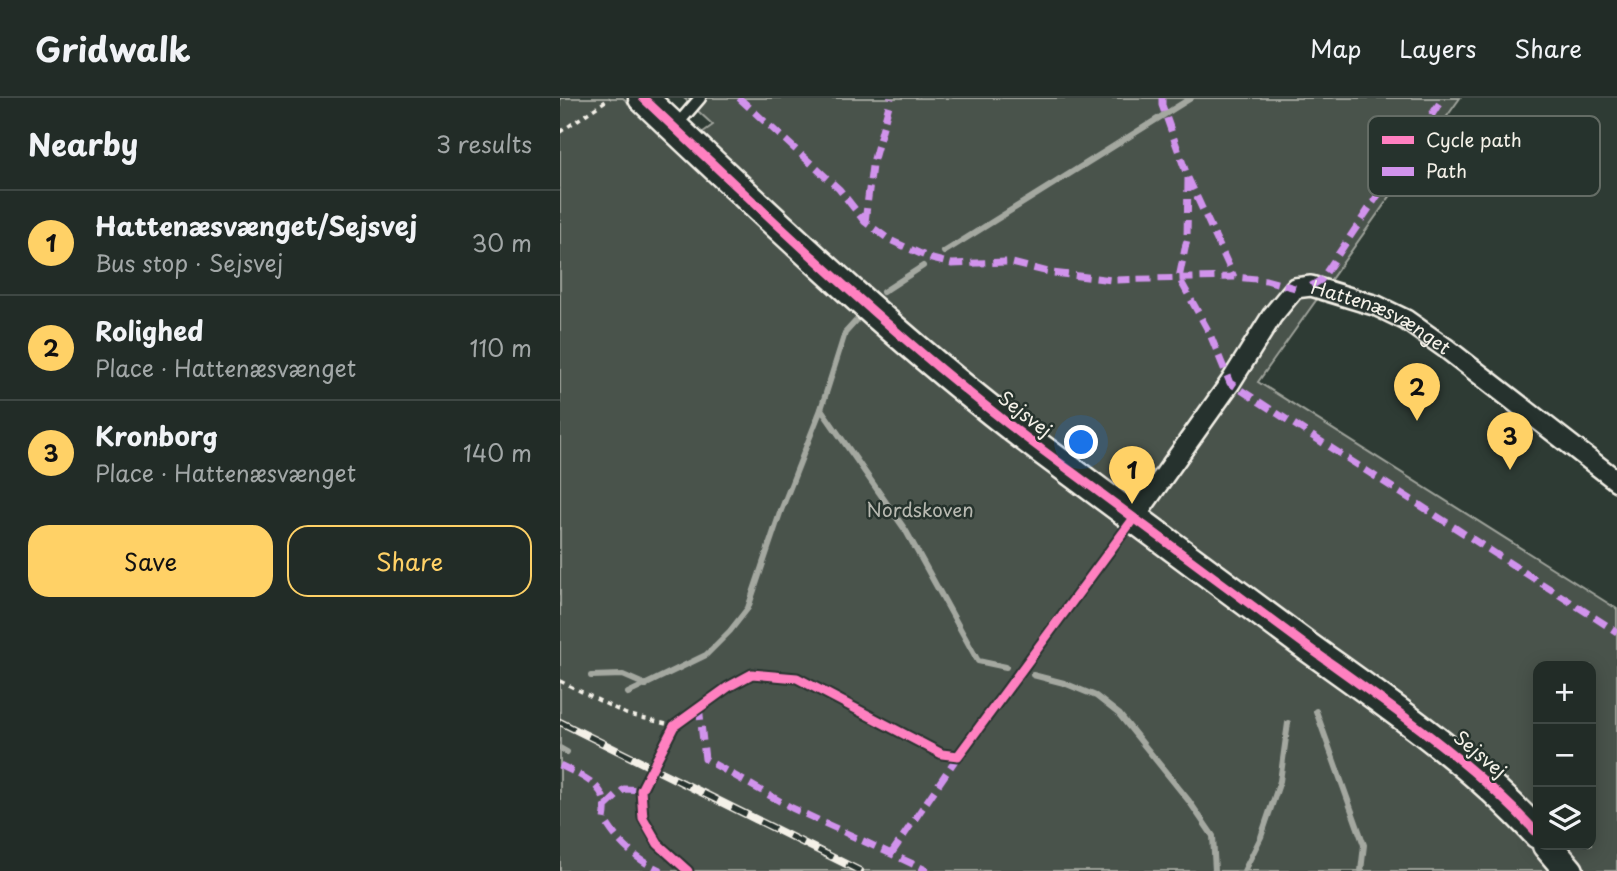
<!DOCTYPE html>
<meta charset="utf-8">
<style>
body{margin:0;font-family:"Playpen Sans",sans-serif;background:#2e3833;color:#f1f3f6}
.controls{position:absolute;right:21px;bottom:21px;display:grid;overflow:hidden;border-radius:14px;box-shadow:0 4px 18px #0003}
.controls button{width:63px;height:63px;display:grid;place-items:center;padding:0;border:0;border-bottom:2px solid #3f4844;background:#222c27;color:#f1f3f6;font:35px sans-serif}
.you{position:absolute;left:522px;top:345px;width:24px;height:24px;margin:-18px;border:5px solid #fff;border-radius:50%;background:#1a73e8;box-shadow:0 0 0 10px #1a73e833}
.badge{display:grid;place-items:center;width:46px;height:46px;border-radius:50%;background:#ffd166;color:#111;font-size:23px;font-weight:700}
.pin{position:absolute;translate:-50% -58px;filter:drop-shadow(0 2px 4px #0008)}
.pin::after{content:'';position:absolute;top:37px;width:24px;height:21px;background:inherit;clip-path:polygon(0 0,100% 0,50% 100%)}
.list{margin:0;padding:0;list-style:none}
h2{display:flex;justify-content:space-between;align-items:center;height:91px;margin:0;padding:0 28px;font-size:30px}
h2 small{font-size:23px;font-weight:400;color:#a2a7a7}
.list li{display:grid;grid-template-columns:46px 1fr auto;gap:21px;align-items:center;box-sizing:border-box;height:105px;padding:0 28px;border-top:2px solid #3f4844}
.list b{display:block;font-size:26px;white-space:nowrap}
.list p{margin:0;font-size:23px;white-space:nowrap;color:#a2a7a7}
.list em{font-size:23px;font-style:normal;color:#a2a7a7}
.actions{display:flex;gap:14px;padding:21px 28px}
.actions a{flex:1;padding:16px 0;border:2px solid #ffd166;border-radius:21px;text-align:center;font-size:24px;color:#ffd166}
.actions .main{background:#ffd166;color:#111}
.icon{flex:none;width:38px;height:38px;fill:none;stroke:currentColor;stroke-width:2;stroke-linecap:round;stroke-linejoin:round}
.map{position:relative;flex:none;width:1057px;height:773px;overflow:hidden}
header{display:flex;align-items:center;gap:42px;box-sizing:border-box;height:98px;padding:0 35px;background:#222c27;border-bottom:2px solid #3f4844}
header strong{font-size:33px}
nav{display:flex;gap:38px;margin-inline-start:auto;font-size:24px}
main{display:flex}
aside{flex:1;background:#222c27}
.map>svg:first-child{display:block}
.green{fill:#48524c;stroke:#9ea29a;stroke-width:2;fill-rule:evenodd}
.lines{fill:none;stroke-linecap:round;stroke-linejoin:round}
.stream{stroke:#a4a8a0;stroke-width:6}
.lane-casing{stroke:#f4f1e8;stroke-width:15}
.street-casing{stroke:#f4f1e8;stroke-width:24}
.secondary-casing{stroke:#f4f1e8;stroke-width:33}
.path{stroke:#f4f1e8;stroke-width:3.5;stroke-dasharray:5 5;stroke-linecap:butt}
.lane{stroke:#26332d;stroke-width:10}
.street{stroke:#26332d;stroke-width:19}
.secondary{stroke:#26332d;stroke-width:28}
.rail-casing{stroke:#f4f1e8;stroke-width:8}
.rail{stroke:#26332d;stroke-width:5;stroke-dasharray:16;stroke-linecap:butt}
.quiet{stroke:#d193ec;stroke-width:7;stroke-dasharray:14 7;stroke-linecap:butt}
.cycleway-casing{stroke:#26332d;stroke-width:13}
.cycleway{stroke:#ff80c0;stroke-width:9}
.labels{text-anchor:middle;stroke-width:5;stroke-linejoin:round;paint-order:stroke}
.street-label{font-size:19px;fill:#f4f1e8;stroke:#26332d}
.park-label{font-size:19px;fill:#b8b9b1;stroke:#26332d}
.key{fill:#26332d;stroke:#646c65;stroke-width:2}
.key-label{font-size:19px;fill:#f4f1e8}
</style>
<header>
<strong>Gridwalk</strong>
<nav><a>Map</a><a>Layers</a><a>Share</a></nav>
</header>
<main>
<aside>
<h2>Nearby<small>3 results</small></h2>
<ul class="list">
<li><span class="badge">1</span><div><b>Hattenæsvænget/Sejsvej</b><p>Bus stop · Sejsvej</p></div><em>30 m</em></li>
<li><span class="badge">2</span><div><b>Rolighed</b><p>Place · Hattenæsvænget</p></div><em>110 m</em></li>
<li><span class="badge">3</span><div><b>Kronborg</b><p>Place · Hattenæsvænget</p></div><em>140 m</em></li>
</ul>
<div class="actions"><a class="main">Save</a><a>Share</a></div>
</aside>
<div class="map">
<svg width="1057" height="773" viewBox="0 0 1057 773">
<rect width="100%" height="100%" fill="#2e3b34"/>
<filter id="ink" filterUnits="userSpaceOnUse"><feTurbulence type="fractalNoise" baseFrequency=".0143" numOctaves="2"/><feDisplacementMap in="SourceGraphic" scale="14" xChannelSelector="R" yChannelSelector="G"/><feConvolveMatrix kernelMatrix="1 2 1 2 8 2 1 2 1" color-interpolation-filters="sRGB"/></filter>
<g filter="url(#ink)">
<path class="green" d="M0 0H63L122 49 153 27 124 0H900L698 284 1057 511V773H0ZM978 568H1031V747H978Z"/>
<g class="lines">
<path class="stream" d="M384 154 631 0
M323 194 363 168
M261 311 346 433 418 563 446 569
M473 577 504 585 536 598 559 616 629 703 653 738 655 773
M31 578 63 577 86 587
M68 595 146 557 170 533 188 510 220 415 261 311 285 235 296 223
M756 613 804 747 801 773
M0 650 7 654
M684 773 701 739 720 683 728 625"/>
<defs>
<path id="lane" d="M115 29 140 0"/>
<g id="street">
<path id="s1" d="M574 420 670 285 712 218 735 190 751 188 817 208 846 222 887 251 1057 383"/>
</g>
<path id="secondary" d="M83 0C211 121 341 246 481 351 570 418 659 484 748 549 830 608 910 662 978 736
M987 747 1009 773"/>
</defs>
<use href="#lane" class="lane-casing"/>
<use href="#street" class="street-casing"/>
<use href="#secondary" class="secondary-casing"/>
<path class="path" d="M0 34 50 0
M0 583 66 616 114 628"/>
<use href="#lane" class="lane"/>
<use href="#street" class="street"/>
<use href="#secondary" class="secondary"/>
<defs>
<path id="rail" d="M0 624 300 773"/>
</defs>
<use href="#rail" class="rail-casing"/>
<use href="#rail" class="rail"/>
<path class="quiet" d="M179 0 279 91 305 124 330 142 372 161 392 166 448 164 493 175 552 182 674 179 706 182 735 190
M602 0V7L628 80 674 179
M628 80 627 141 619 180 649 234 670 285 1057 534
M305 124 312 68 331 0
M751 188 761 182 883 0
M139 608 145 661 232 710 368 773
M0 667C25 680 51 688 44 721 58 745 76 762 102 773
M46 708 64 691 81 692
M331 756 400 655"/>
<defs>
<path id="cycleway" d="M83 0C211 121 341 246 481 351 570 418 659 484 748 549 830 608 910 662 978 736
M128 773 98 746 83 720 81 692 114 628 168 589 192 576 237 580 382 656 398 658 574 420"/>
</defs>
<use href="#cycleway" class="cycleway-casing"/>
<use href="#cycleway" class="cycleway"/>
</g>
</g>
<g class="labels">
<g class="street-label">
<text dy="7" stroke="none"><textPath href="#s1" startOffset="374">Hattenæsvænget</textPath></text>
<text transform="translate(465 316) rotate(38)" y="7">Sejsvej</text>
<text transform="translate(920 656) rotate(40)" y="7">Sejsvej</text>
</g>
<g class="park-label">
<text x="360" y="419">Nordskoven</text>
</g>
</g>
<rect x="808" y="18" width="232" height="80" rx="10" class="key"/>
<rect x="822" y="38" width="32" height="8" fill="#ff80c0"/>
<rect x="822" y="69" width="32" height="9" fill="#d193ec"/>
<g class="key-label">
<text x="866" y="49">Cycle path</text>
<text x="866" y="80">Path</text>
</g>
</svg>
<div class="controls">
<button>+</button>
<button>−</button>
<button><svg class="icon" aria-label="layers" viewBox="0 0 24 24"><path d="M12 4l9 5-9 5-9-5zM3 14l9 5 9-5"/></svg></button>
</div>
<div class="you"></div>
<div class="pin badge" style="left:572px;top:406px">1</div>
<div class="pin badge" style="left:857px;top:323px">2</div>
<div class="pin badge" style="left:950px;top:372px">3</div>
</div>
</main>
